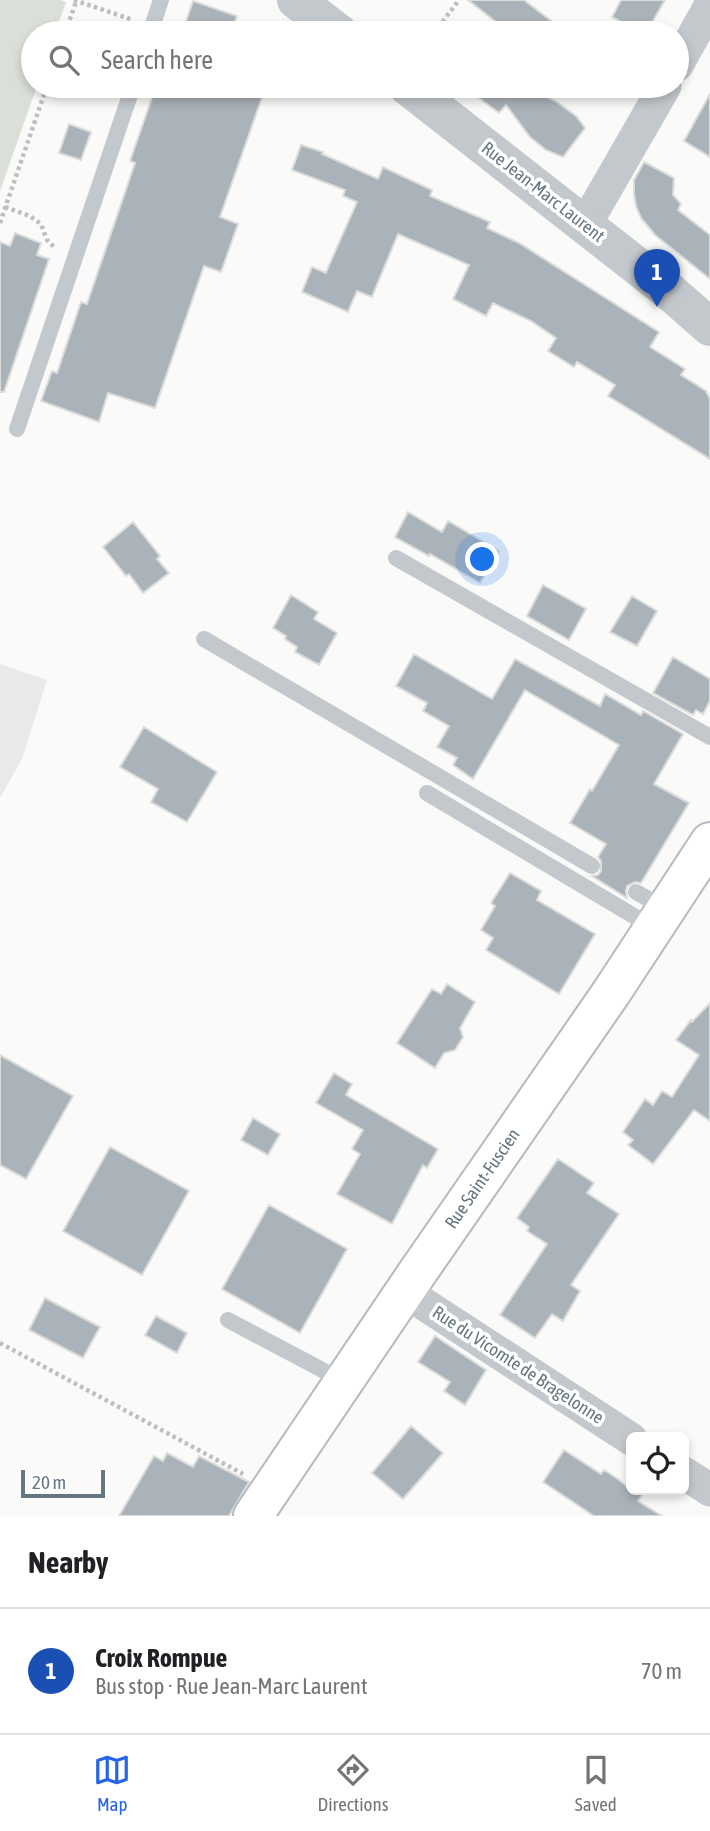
<!DOCTYPE html>
<meta charset="utf-8">
<style>
body{margin:0;font-family:"Asap Condensed",sans-serif;background:#f2f2f2;color:#202124}
.controls{position:absolute;right:21px;bottom:21px;display:grid;overflow:hidden;border-radius:10px;box-shadow:0 4px 10px #0003}
.controls button{width:63px;height:63px;display:grid;place-items:center;padding:0;border:0;border-bottom:2px solid #e0e0e0;background:#fff;color:#202124;font:35px sans-serif}
.scale{position:absolute;left:21px;bottom:18px;width:84px;box-sizing:border-box;padding-left:7px;border:4px solid #657683;border-top:0;font-size:19px;line-height:24px;white-space:nowrap;color:#657683;-webkit-text-stroke:5px #fff;paint-order:stroke}
.you{position:absolute;left:483px;top:560px;width:24px;height:24px;margin:-18px;border:5px solid #fff;border-radius:50%;background:#1a73e8;box-shadow:0 0 0 10px #1a73e833}
.badge{display:grid;place-items:center;width:46px;height:46px;border-radius:50%;background:#2563eb;color:#fff;font-size:23px;font-weight:700}
.pin{position:absolute;translate:-50% -58px;filter:drop-shadow(0 2px 4px #0008)}
.pin::after{content:'';position:absolute;top:37px;width:24px;height:21px;background:inherit;clip-path:polygon(0 0,100% 0,50% 100%)}
.list{margin:0;padding:0;list-style:none}
h2{display:flex;justify-content:space-between;align-items:center;height:91px;margin:0;padding:0 28px;font-size:30px}
h2 small{font-size:23px;font-weight:400;color:#757577}
.list li{display:grid;grid-template-columns:46px 1fr auto;gap:21px;align-items:center;box-sizing:border-box;height:126px;padding:0 28px;border-top:2px solid #e0e0e0}
.list b{display:block;font-size:26px;white-space:nowrap}
.list p{margin:0;font-size:23px;white-space:nowrap;color:#757577}
.list em{font-size:23px;font-style:normal;color:#757577}
.icon{flex:none;width:38px;height:38px;fill:none;stroke:currentColor;stroke-width:2;stroke-linecap:round;stroke-linejoin:round}
.map{position:relative;flex:none;width:710px;height:1516px;overflow:hidden}
.search{position:absolute;background:#fff;box-shadow:0 4px 10px #0003;left:21px;right:21px;top:21px;height:77px;display:flex;align-items:center;gap:18px;box-sizing:border-box;padding:0 24px;border-radius:38px;color:#757577;font-size:26px}
.sheet{height:217px;background:#fff}
nav{display:flex;justify-content:space-around;align-items:center;box-sizing:border-box;height:98px;border-top:2px solid #e0e0e0;background:#fff;font-size:19px;color:#757577}
nav a{display:grid;justify-items:center;gap:4px}
nav .on{color:#2563eb}
.map>svg:first-child{display:block}
.built{fill:#e8e9e9}
.green{fill:#dadfd7}
.building{fill:#aab3b9;stroke:#dcdcda;stroke-width:2}
.lines{fill:none;stroke-linecap:round;stroke-linejoin:round}
.secondary-casing{stroke:#b3babf;stroke-width:42}
.path{stroke:#bbbfc2;stroke-width:4.5;stroke-dasharray:3.5 3.5;stroke-linecap:butt}
.service{stroke:#c3c8cc;stroke-width:16}
.minor{stroke:#c3c8cc;stroke-width:33}
.tertiary{stroke:#c3c8cc;stroke-width:38}
.secondary{stroke:#fff;stroke-width:38}
.labels{text-anchor:middle;stroke-width:7;stroke-linejoin:round;paint-order:stroke}
.street-label{font-size:18px;fill:#657683;stroke:#fff}
</style>
<div class="map">
<svg width="710" height="1516" viewBox="0 0 710 1516">
<rect width="100%" height="100%" fill="#fafaf8"/>
<path class="built" d="M0 664 47 680 22 759 0 798Z"/>
<path class="green" d="M0 0H60L66 2 55 33H33V86H37L0 191Z"/>
<path class="building" d="M468 0H524L567 33H510Z
M621 0H665L646 33H641L612 17Z
M193 1 237 16 231 33H182Z
M156 86H266L220 217 238 224 221 272 204 266 155 408 108 393 99 422 41 401 52 371 57 373 81 302 87 304 135 163 130 161Z
M463 86H528L557 102 576 116 585 128 563 157 546 150 530 137 506 105 499 113Z
M710 94V157L684 141Z
M69 124 91 132 81 160 59 153Z
M301 145 323 152 322 154 378 179 383 167 432 190 430 196 490 222 487 228 519 243 659 332 650 347 685 369 681 375 706 391 710 399V459L608 396 615 385 577 362 574 367 548 351 556 338 531 321 493 303 486 316 453 299 469 265 398 234 372 297 357 291 348 312 302 292 312 267 326 273 327 270 357 202 343 196 345 190 292 170Z
M644 162 674 178 673 195 681 204 678 210 710 235V279L655 235 641 218 636 206 634 194V180Z
M15 233 41 243 37 255 49 259 4 392H0V242L10 246Z
M408 512 442 532 448 521 499 551 480 583 430 554 429 556 395 537Z
M133 522 160 556 157 559 169 573 143 593 129 574 126 576 103 547Z
M543 585 586 609 569 640 527 616Z
M291 595 318 612 314 619 337 633 319 665 295 652 297 647 285 639 286 636 273 628Z
M632 596 657 611 637 646 610 632Z
M414 654 492 699 515 659 600 706 605 694 641 715 643 711 683 734 654 784 689 803 641 883 635 882 627 886 626 891 627 898 592 876 598 875 601 871V861L598 857 606 844 570 823 590 789 592 791 619 745 525 690 473 779 453 765 457 758 437 747 449 726 423 711 427 703 396 686Z
M673 657 710 679V701L703 714 696 710 693 715 653 693Z
M144 727 217 772 187 822 151 802 158 789 120 767Z
M510 873 541 891 537 900 595 934 559 994 486 950 493 938 481 930 495 906 491 903Z
M447 984 475 1002 460 1028 463 1037 455 1050 444 1053 435 1068 397 1043 432 989 441 994Z
M710 1003V1121L694 1110 653 1164 628 1145 633 1140 623 1132 645 1099 653 1105 662 1091 672 1097 699 1055 676 1040 691 1020 692 1022Z
M0 1055 73 1096 26 1179 0 1165Z
M334 1073 352 1084 346 1095 438 1149 427 1168 423 1165 392 1224 337 1194 360 1154 352 1149 363 1130 316 1103Z
M253 1118 280 1134 268 1155 241 1140Z
M110 1147 189 1191 142 1275 63 1231Z
M558 1159 594 1183 587 1193 619 1214 571 1285 580 1291 563 1321 552 1314 535 1338 500 1315 547 1244 527 1231 529 1227 517 1218Z
M269 1205 347 1249 300 1333 222 1289Z
M45 1298 100 1327 83 1358 29 1330Z
M156 1316 187 1333 177 1353 145 1335Z
M435 1336 486 1370 465 1405 444 1391 450 1382 418 1362Z
M411 1426 443 1453 403 1499 372 1473Z
M564 1450 601 1474 604 1470 618 1479 631 1490 642 1495 638 1501 662 1516H594L543 1482Z
M167 1453 193 1467 199 1456 249 1482 229 1516H119L154 1456 163 1461Z"/>
<g class="lines">
<defs>
<g id="secondary">
<path id="s1" d="M253 1516 415 1276 611 993 710 842"/>
</g>
</defs>
<use href="#secondary" class="secondary-casing"/>
<path class="path" d="M74 0 133 20
M65 33 76 2
M434 33 459 0
M5 207 30 216 41 224 47 240 56 249
M0 223 47 86
M0 1343 243 1474"/>
<path class="service" d="M150 33 161 0
M17 429 133 86
M396 558 710 737
M204 639 592 866
M427 793 654 928
M636 892 666 909
M228 1320 345 1382"/>
<path class="minor" d="M677 65 710 6
M585 225 665 86
M404 1291 631 1439
M684 1473 710 1490"/>
<path class="tertiary" d="M296 0 339 33
M407 86 669 291 710 327"/>
<use href="#secondary" class="secondary"/>
</g>
<g class="labels">
<g class="street-label">
<text transform="translate(543 192) rotate(38)" y="6">Rue Jean-Marc Laurent</text>
<text dy="6" stroke="none"><textPath href="#s1" startOffset="408">Rue Saint-Fuscien</textPath></text>
<text transform="translate(518 1365) rotate(33)" y="6">Rue du Vicomte de Bragelonne</text>
</g>
</g>
</svg>
<div class="controls">
<button><svg class="icon" aria-label="locate" viewBox="0 0 24 24"><circle cx="12" cy="12" r="6"/><path d="M12 2v4M12 18v4M2 12h4M18 12h4"/></svg></button>
</div>
<div class="scale">20 m</div>
<div class="you"></div>
<div class="pin badge" style="left:657px;top:307px;background:#1a4fb4">1</div>
<div class="search"><svg class="icon" aria-label="search" viewBox="0 0 24 24"><circle cx="10" cy="10" r="6"/><path d="M15 15l6 6"/></svg>Search here</div>
</div>
<section class="sheet">
<h2>Nearby<small></small></h2>
<ul class="list">
<li><span class="badge" style="background:#1a4fb4">1</span><div><b>Croix Rompue</b><p>Bus stop · Rue Jean-Marc Laurent</p></div><em>70 m</em></li>
</ul>
</section>
<nav>
<a class="on"><svg class="icon" aria-label="map" viewBox="0 0 24 24"><path d="M3 6l6-2 6 2 6-2v14l-6 2-6-2-6 2zM9 4v14M15 6v14"/></svg>Map</a>
<a><svg class="icon" aria-label="directions" viewBox="0 0 24 24"><path d="M12 3l9 9-9 9-9-9zM9 14v-3h6M13 9l2 2-2 2"/></svg>Directions</a>
<a><svg class="icon" aria-label="saved" viewBox="0 0 24 24"><path d="M7 4h10v16l-5-4-5 4z"/></svg>Saved</a>
</nav>
